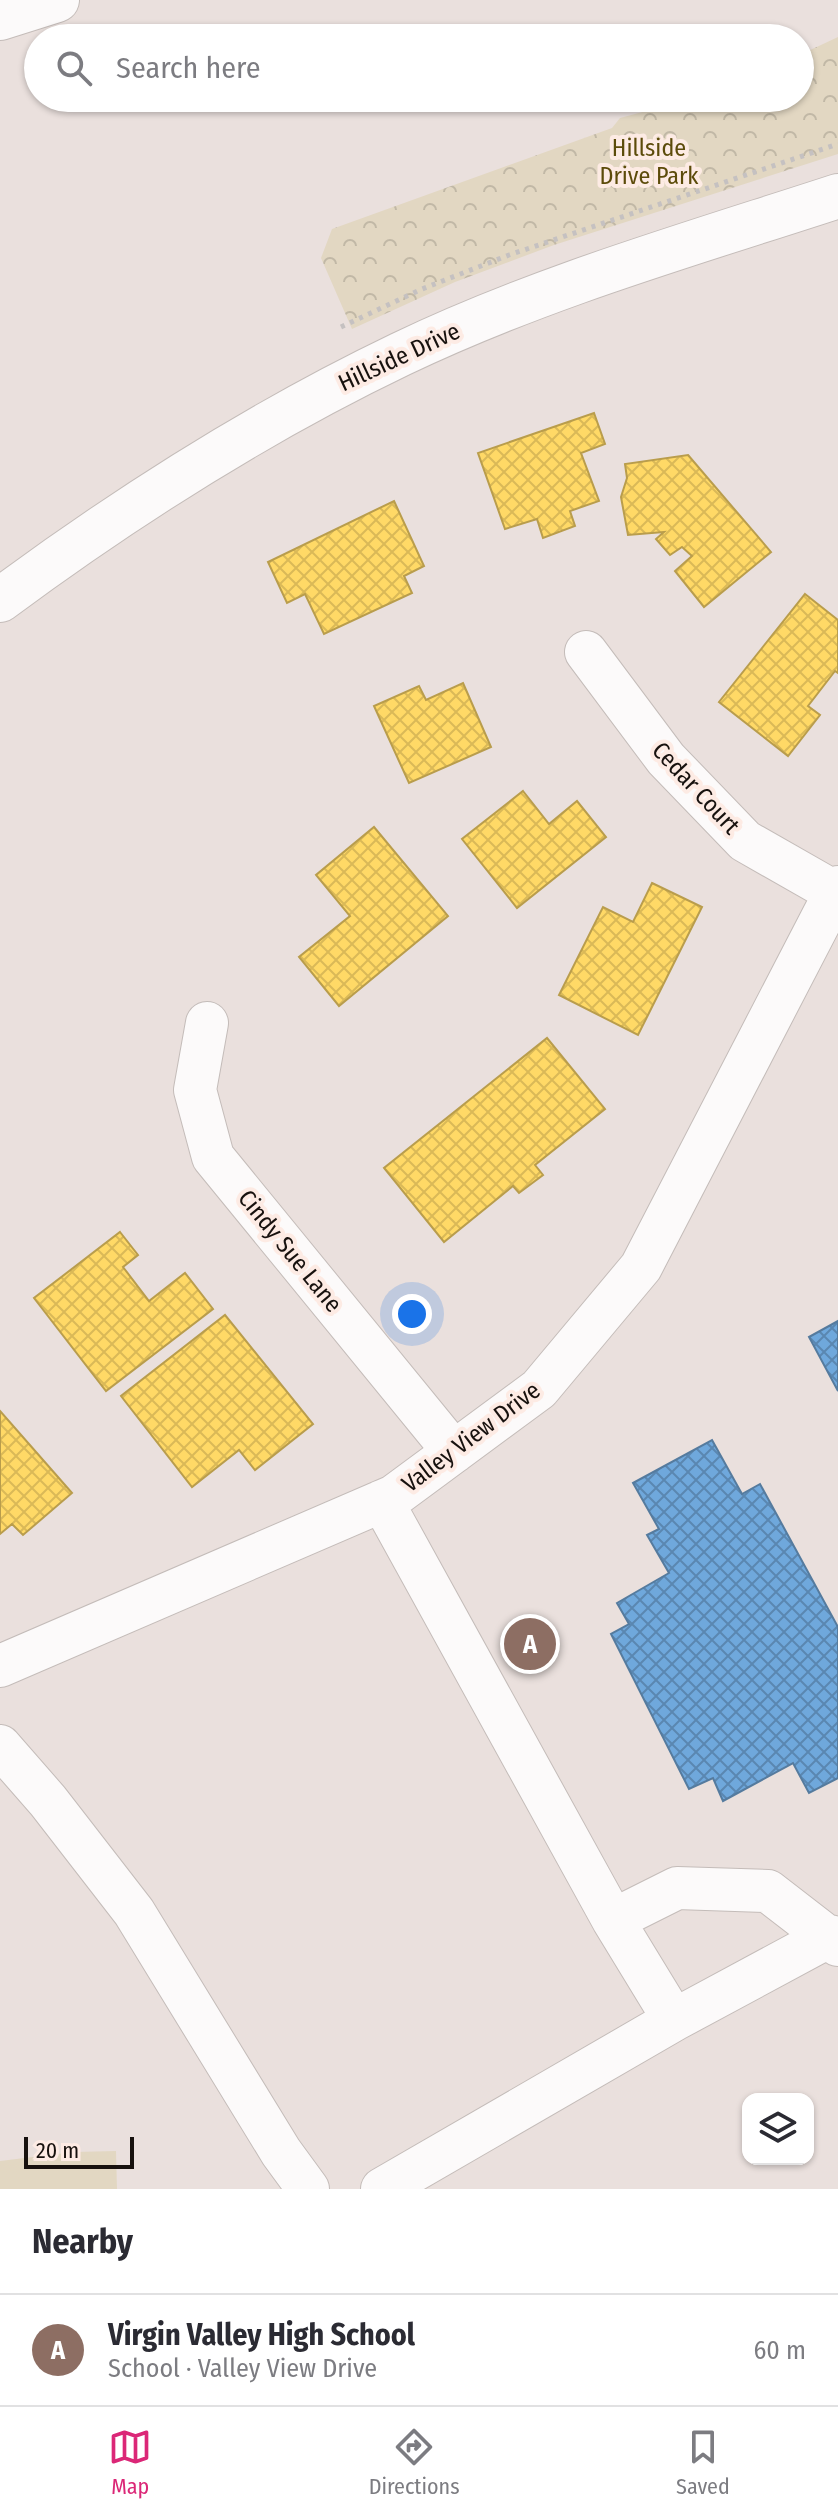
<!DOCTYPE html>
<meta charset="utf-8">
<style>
body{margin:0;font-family:"Fira Sans Condensed",sans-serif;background:#f2f2f3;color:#2b2b33}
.controls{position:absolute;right:24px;bottom:24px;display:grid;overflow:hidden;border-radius:16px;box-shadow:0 2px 6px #0004}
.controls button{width:72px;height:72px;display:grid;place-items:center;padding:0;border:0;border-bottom:2px solid #e1e1e2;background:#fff;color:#2b2b33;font:40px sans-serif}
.scale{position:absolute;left:24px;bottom:20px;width:110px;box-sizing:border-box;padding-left:8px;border:4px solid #17110e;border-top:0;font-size:22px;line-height:28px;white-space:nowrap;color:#17110e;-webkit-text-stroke:6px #fdebe4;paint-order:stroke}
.you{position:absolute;left:412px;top:1314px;width:28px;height:28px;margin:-20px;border:6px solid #fff;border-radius:50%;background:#1a73e8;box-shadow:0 0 0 12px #1a73e833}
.badge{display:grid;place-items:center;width:52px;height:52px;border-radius:50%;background:#db2777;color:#fff;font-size:26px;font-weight:700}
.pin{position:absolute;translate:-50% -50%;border:4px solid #fff;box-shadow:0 2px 8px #0006}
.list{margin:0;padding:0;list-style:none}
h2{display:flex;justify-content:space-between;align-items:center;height:104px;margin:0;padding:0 32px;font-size:34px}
h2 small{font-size:26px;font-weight:400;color:#7c7c81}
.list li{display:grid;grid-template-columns:52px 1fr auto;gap:24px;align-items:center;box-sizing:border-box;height:112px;padding:0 32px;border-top:2px solid #e1e1e2}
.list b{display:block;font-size:30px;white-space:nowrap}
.list p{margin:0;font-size:26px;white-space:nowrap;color:#7c7c81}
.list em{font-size:26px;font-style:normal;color:#7c7c81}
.icon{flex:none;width:44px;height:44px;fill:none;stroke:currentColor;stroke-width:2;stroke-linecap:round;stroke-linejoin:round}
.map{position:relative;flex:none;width:838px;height:2189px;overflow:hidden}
.search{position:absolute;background:#fff;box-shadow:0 2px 6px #0004;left:24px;right:24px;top:24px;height:88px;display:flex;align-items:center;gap:20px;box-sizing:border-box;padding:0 28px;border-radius:44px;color:#7c7c81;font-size:30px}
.sheet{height:216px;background:#fff}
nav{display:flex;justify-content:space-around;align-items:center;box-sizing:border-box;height:112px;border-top:2px solid #e1e1e2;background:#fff;font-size:22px;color:#7c7c81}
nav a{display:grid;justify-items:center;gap:4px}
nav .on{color:#db2777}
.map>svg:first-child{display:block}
.grass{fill:#e2d7c2}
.park{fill:url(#park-crowns)}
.homes{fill:url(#homes-cross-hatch);stroke:#b99d4c;stroke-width:2}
.schools{fill:url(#schools-cross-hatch);stroke:#557b9e;stroke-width:2}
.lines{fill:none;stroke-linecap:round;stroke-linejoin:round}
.minor-casing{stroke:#c4bcb9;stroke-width:44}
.major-casing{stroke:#c4bcb9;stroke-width:46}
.highway-casing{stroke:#c4bcb9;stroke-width:46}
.path{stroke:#c5c1c1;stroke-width:5;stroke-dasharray:4 6;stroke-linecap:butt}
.minor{stroke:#fcfafa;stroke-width:42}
.major{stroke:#fcfafa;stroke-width:44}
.highway{stroke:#fcfafa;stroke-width:44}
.labels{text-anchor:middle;stroke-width:8;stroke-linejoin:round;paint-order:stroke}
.park-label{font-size:24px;fill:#5c4b0a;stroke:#fdebe4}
.street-label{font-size:24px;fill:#17110e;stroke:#fdebe4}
</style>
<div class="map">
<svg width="838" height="2189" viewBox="0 0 838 2189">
<defs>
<pattern id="park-crowns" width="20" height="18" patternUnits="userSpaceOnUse" patternTransform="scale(2)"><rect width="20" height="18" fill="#e2d7c2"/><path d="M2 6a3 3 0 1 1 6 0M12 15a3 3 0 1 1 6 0" fill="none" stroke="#c1b8a6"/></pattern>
<pattern id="homes-cross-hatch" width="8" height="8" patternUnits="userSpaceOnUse" patternTransform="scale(2)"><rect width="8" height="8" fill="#ffd966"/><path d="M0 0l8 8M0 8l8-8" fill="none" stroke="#dab957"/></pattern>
<pattern id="schools-cross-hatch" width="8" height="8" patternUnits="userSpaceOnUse" patternTransform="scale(2)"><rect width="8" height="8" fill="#6fa8dc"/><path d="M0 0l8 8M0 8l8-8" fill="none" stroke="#5a87b1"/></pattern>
</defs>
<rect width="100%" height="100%" fill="#eae0dd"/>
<path class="grass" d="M116 2151 117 2189H0V2161L74 2152Z"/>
<path class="park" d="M838 37V154L554 245 455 282 352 329 321 258 332 229 612 128 620 118 695 98H800V71L811 68 806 52Z"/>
<path class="homes" d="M594 413 605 444 581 453 599 501 570 511 575 526 543 538 537 519 505 529 478 453Z
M688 455 771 552 704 607 675 571 692 556 682 547 670 555 656 539 664 532 628 535 621 497 627 478 625 464Z
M394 501 424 566 404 576 412 593 324 634 305 594 287 603 268 562Z
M805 594 838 620V673L835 671 808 706 820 715 788 756 719 702Z
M463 683 491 747 409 783 374 706 419 686 426 700Z
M523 791 549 824 577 801 606 837 517 908 462 839Z
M374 827 448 916 339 1006 299 957 350 916 316 875Z
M652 883 702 907 638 1035 559 995 603 907 633 922Z
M547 1038 605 1109 535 1165 543 1175 519 1193 513 1186 444 1242 384 1168Z
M120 1232 138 1255 123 1267 149 1301 185 1273 213 1309 106 1391 34 1298Z
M225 1315 313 1424 255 1470 239 1450 192 1487 121 1396Z
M0 1411 72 1493 23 1535 12 1524 0 1534Z"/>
<path class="schools" d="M838 1321V1391L809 1337Z
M712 1440 742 1494 760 1484 838 1627V1778L809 1793 793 1763 723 1801 713 1778 689 1789 611 1634 629 1624 617 1603 669 1573 647 1535 659 1529 633 1483Z"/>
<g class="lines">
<defs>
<path id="minor" d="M586 652 666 759 745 841 838 894
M207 1023 195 1090 213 1157 454 1452
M382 1501 613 1920 674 2020
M0 1666 394 1496 539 1389 641 1267 838 887
M0 1746 48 1801 134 1912 281 2152 308 2189
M613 1920 677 1888 768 1891 838 1945
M382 2189 674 2020 830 1936"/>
<path id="major" d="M0 600C127 506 259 422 401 354 541 287 691 244 838 196"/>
<path id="highway" d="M0 18 57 0"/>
</defs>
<use href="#minor" class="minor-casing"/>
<use href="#major" class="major-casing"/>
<use href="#highway" class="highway-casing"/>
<path class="path" d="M341 327 422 289 509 255 838 144"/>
<use href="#minor" class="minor"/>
<use href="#major" class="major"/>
<use href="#highway" class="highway"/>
</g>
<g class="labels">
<g class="park-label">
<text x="649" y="156">Hillside<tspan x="649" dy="28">Drive Park</tspan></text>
</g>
<g class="street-label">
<text transform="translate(399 357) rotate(-25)" y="8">Hillside Drive</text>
<text transform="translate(696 788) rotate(47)" y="8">Cedar Court</text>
<text transform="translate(290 1251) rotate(51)" y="8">Cindy Sue Lane</text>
<text transform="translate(471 1437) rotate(-37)" y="8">Valley View Drive</text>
</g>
</g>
</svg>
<div class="controls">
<button><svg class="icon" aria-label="layers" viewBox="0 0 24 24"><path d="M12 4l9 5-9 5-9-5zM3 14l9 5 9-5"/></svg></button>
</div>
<div class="scale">20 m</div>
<div class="you"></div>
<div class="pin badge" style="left:530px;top:1644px;background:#8d6e63">A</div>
<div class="search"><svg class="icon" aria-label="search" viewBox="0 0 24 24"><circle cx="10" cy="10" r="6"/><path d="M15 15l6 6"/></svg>Search here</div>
</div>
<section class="sheet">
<h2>Nearby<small></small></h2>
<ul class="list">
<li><span class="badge" style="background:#8d6e63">A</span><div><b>Virgin Valley High School</b><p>School · Valley View Drive</p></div><em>60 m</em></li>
</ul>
</section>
<nav>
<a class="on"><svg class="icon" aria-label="map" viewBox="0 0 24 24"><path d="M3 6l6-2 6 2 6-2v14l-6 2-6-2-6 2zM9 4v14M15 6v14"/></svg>Map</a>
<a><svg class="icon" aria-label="directions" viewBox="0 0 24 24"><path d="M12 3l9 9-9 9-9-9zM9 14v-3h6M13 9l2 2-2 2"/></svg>Directions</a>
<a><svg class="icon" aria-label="saved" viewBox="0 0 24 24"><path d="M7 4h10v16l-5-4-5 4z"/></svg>Saved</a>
</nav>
